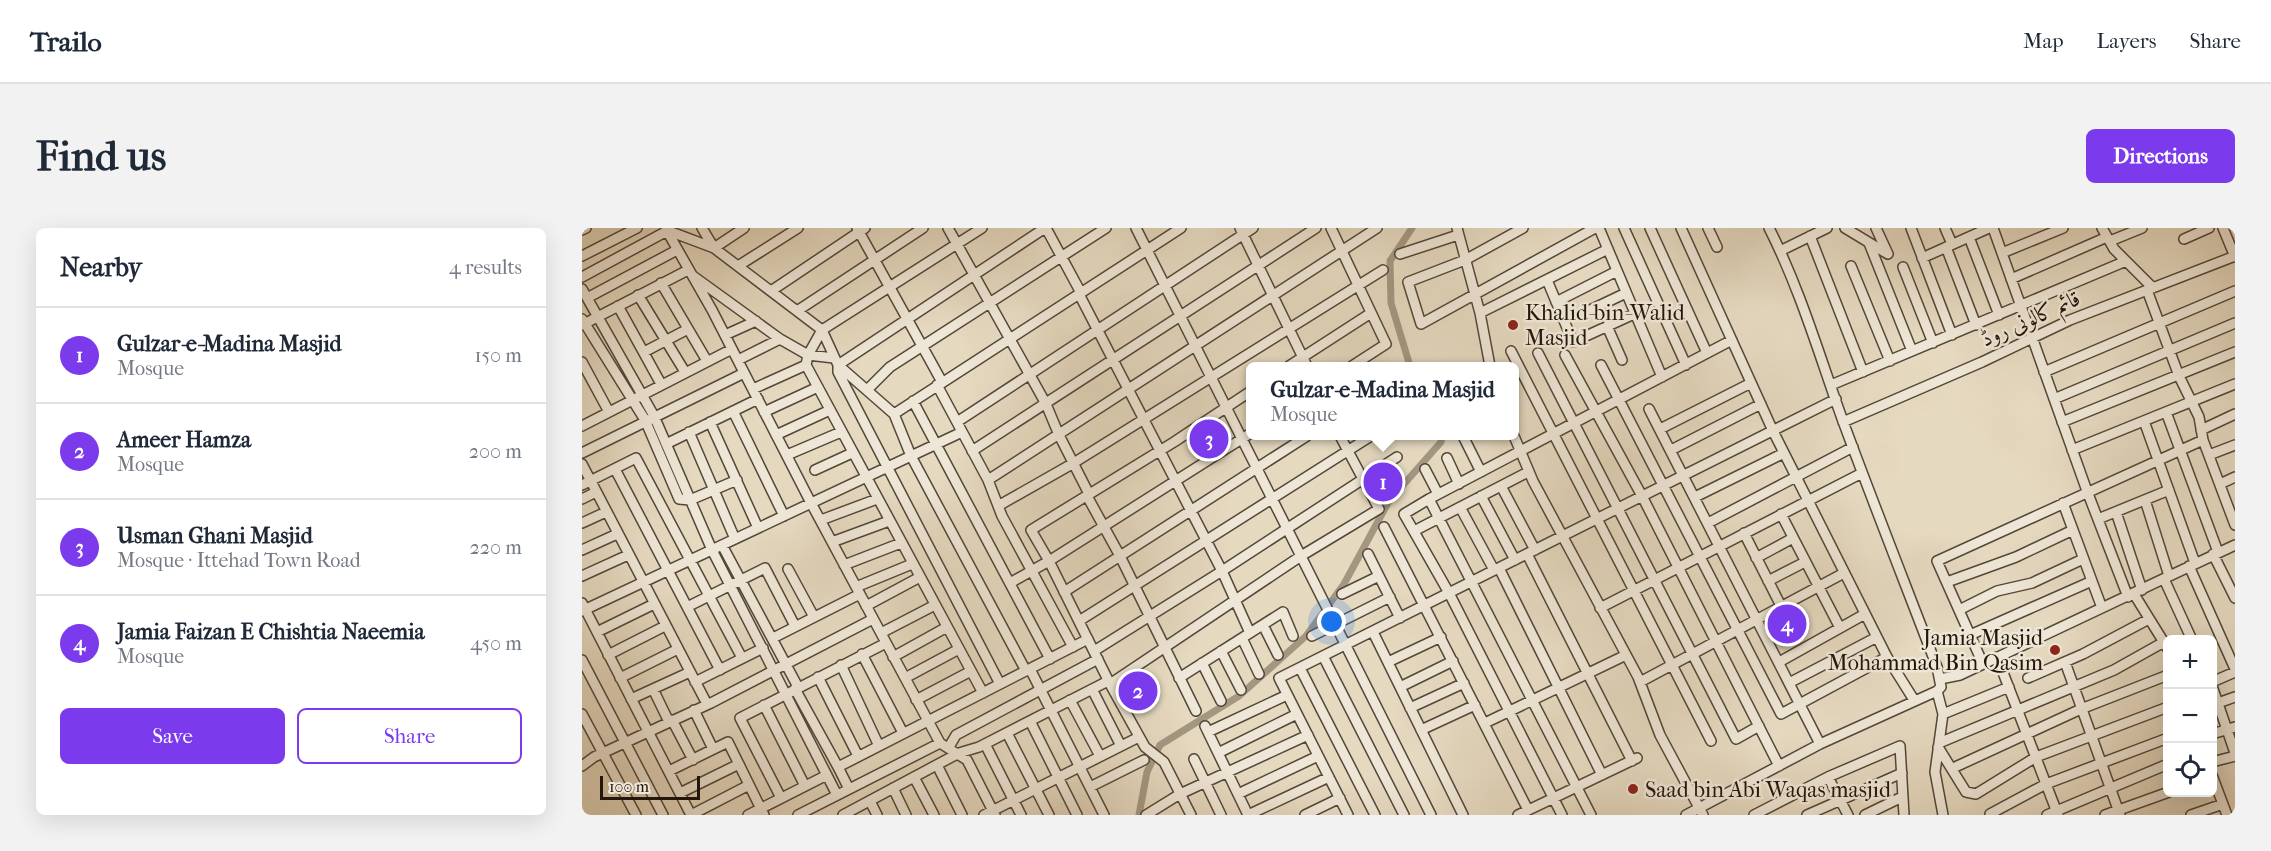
<!DOCTYPE html>
<meta charset="utf-8">
<style>
body{margin:0;font-family:"IM FELL French Canon",Amiri,serif;background:#f2f2f3;color:#1f2937}
.controls{position:absolute;right:18px;bottom:18px;display:grid;overflow:hidden;border-radius:9px;box-shadow:0 6px 24px #0002}
.controls button{width:54px;height:54px;display:grid;place-items:center;padding:0;border:0;border-bottom:2px solid #e0e1e3;background:#fff;color:#1f2937;font:30px sans-serif}
.scale{position:absolute;left:18px;bottom:15px;width:100px;box-sizing:border-box;padding-left:6px;border:3px solid #24160a;border-top:0;font-size:16px;line-height:21px;white-space:nowrap;color:#24160a;-webkit-text-stroke:4px #eee6d6;paint-order:stroke}
.you{position:absolute;left:750px;top:394px;width:21px;height:21px;margin:-15px;border:4px solid #fff;border-radius:50%;background:#1a73e8;box-shadow:0 0 0 9px #1a73e833}
.badge{display:grid;place-items:center;width:39px;height:39px;border-radius:50%;background:#7c3aed;color:#fff;font-size:20px;font-weight:700}
.pin{position:absolute;translate:-50% -50%;border:3px solid #fff;box-shadow:0 2px 6px #0006}
.popup{position:absolute;left:664px;top:134px;width:273px;height:78px;box-sizing:border-box;display:grid;place-content:center;border-radius:9px;background:#fff;filter:drop-shadow(0 2px 4px #0005);font-size:20px;white-space:nowrap;color:#747a83}
.popup b{font-size:22px;color:#1f2937}
.popup::after{content:'';position:absolute;left:50%;top:100%;margin-left:-12px;border:12px solid transparent;border-top-color:#fff}
.list{margin:0;padding:0;list-style:none}
h2{display:flex;justify-content:space-between;align-items:center;height:78px;margin:0;padding:0 24px;font-size:26px}
h2 small{font-size:20px;font-weight:400;color:#747a83}
.list li{display:grid;grid-template-columns:39px 1fr auto;gap:18px;align-items:center;box-sizing:border-box;height:96px;padding:0 24px;border-top:2px solid #e0e1e3}
.list b{display:block;font-size:22px;white-space:nowrap}
.list p{margin:0;font-size:20px;white-space:nowrap;color:#747a83}
.list em{font-size:20px;font-style:normal;color:#747a83}
.actions{display:flex;gap:12px;padding:18px 24px}
.actions a{flex:1;padding:14px 0;border:2px solid #7c3aed;border-radius:9px;text-align:center;font-size:21px;color:#7c3aed}
.actions .main{background:#7c3aed;color:#fff}
.icon{flex:none;width:33px;height:33px;fill:none;stroke:currentColor;stroke-width:2;stroke-linecap:round;stroke-linejoin:round}
.map{position:relative;flex:none;width:1653px;height:587px;overflow:hidden;border-radius:9px}
header{display:flex;align-items:center;gap:36px;box-sizing:border-box;height:84px;padding:0 30px;background:#fff;border-bottom:2px solid #e0e1e3}
header strong{font-size:28px}
nav{display:flex;gap:33px;margin-inline-start:auto;font-size:21px}
.intro{display:flex;align-items:center;justify-content:space-between;box-sizing:border-box;height:144px;padding:0 36px}
h1{margin:0;font-size:42px}
.button{padding:15px 27px;border-radius:9px;background:#7c3aed;color:#fff;font-size:21px;font-weight:700}
main{display:flex;gap:36px;padding:0 36px}
aside{flex:1;background:#fff;border-radius:9px;box-shadow:0 6px 24px #0002}
.map>svg:first-child{display:block}
.lines{fill:none;stroke-linecap:round;stroke-linejoin:round}
.canal{stroke:#a39782;stroke-width:7}
.minor-casing{stroke:#544738;stroke-width:12}
.minor{stroke:#eee6d6;stroke-width:9}
.poi-dot{fill:#8f2418;stroke:#eee6d6;stroke-width:2}
.labels{text-anchor:middle;stroke-width:5;stroke-linejoin:round;paint-order:stroke}
.poi-label{font-size:22px;fill:#24160a;stroke:#eee6d6;text-anchor:start}
.street-label{font-size:22px;fill:#24160a;stroke:#eee6d6}
</style>
<header>
<strong>Trailo</strong>
<nav><a>Map</a><a>Layers</a><a>Share</a></nav>
</header>
<div class="intro"><h1>Find us</h1><a class="button">Directions</a></div>
<main>
<aside>
<h2>Nearby<small>4 results</small></h2>
<ul class="list">
<li><span class="badge">1</span><div><b>Gulzar-e-Madina Masjid</b><p>Mosque</p></div><em>150 m</em></li>
<li><span class="badge">2</span><div><b>Ameer Hamza</b><p>Mosque</p></div><em>200 m</em></li>
<li><span class="badge">3</span><div><b>Usman Ghani Masjid</b><p>Mosque · Ittehad Town Road</p></div><em>220 m</em></li>
<li><span class="badge">4</span><div><b>Jamia Faizan E Chishtia Naeemia</b><p>Mosque</p></div><em>450 m</em></li>
</ul>
<div class="actions"><a class="main">Save</a><a>Share</a></div>
</aside>
<div class="map">
<svg width="1653" height="587" viewBox="0 0 1653 587">
<rect width="100%" height="100%" fill="#e5d9c0"/>
<filter id="stains"><feTurbulence type="fractalNoise" baseFrequency=".00333" numOctaves="4"/><feColorMatrix values="0 0 0 0 .2 0 0 0 0 .09 0 0 0 0 .02 0 0 0 .5 -.17"/></filter>
<radialGradient id="worn" r=".72"><stop offset=".6" stop-color="#630" stop-opacity="0"/><stop offset="1" stop-color="#630" stop-opacity=".3"/></radialGradient>
<g class="lines">
<path class="canal" d="M828 138 809 75 808 33 830 0
M557 587 565 544 578 517 657 468 724 408 762 356 807 273 859 214 860 208"/>
<defs>
<path id="minor" d="M120 0 132 20 162 0
M275 0 360 154
M366 0 464 176 477 207 507 266
M400 0 240 102 226 127 224 137 401 465
M464 0 499 65
M554 0 849 587
M658 0 725 138
M749 0 804 116 770 138
M875 0 898 85 908 138
M941 0 883 32 826 54 839 96 1013 0
M1017 0 1080 149
M1042 0 1104 137
M1068 0 1125 125
M1099 0 1191 203 1305 429 1332 472
M1126 0 1135 19
M1263 0 1306 26 1294 0
M1329 0 1370 107
M1363 0 1370 16
M1411 0 1505 263 1546 369
M1520 0 1532 21 1571 60
M1641 0 1653 29
M0 2 4 0
M84 2 132 20 240 102 256 137 312 186 599 0
M1228 8 1281 144
M1387 9 1417 87
M1602 11 1627 0
M1528 13 1560 0
M1287 15 1330 123
M1364 19 1394 97
M1198 23 1245 0
M1420 25 1481 0
M818 26 876 7
M0 28 55 0
M1340 30 1407 0
M156 38 216 0
M1269 38 1308 133
M1321 39 1351 115
M111 48 198 111 226 127 252 130
M0 49 85 3 130 82 229 275 351 502 358 515 385 532 413 587
M1429 51 1525 9
M965 52 991 114 1052 86
M79 55 125 133
M0 61 72 188 130 322 255 567
M1565 62 1597 148 1617 189 1621 212 1653 297
M189 63 283 0
M497 66 640 343 815 229
M56 67 103 144
M5 70 95 22
M974 74 1035 43
M36 78 79 156
M215 83 341 0
M1006 83 1044 65
M898 85 1026 21
M0 91 63 192 97 271 108 272 155 252
M0 97 106 42
M1025 98 1040 132
M143 107 174 93
M929 123 1129 513
M62 124 106 101
M956 125 1154 511 1177 498
M983 127 1060 268 1197 538
M156 132 198 111
M0 134 27 184
M1019 137 1199 486 1305 429
M707 138 789 85
M1462 144 1653 63
M355 157 406 252 420 288 491 419
M1249 157 1544 33
M171 161 224 137
M285 162 308 139 524 0
M1472 171 1653 95
M331 173 468 431
M1067 181 1238 516
M151 183 202 288
M182 184 236 159
M1584 184 1636 324
M312 186 329 228 444 443
M1562 193 1613 335
M128 194 176 300
M375 194 671 0
M1261 194 1400 134 1488 92 1653 28
M1480 194 1653 124
M0 198 150 121
M1078 201 1169 155
M1619 202 1653 186
M107 204 153 311
M194 207 248 182
M881 208 899 244
M932 208 951 253 1056 449 1078 507 1121 587
M84 216 176 171
M1089 222 1179 176
M1490 222 1653 156
M390 223 734 0
M0 225 162 145
M205 227 259 204
M1627 227 1653 217
M865 230 877 256
M0 236 125 476
M33 241 138 442
M843 241 856 266
M233 242 270 225
M406 252 795 0
M1638 256 1653 249
M0 257 54 230 160 430
M919 258 953 322
M505 268 538 328 614 483
M899 268 933 332
M1113 269 1202 225
M0 271 14 264
M847 271 822 286 867 365 980 587
M1563 272 1587 348
M1481 275 1520 380
M416 278 490 236 801 42
M878 279 912 342
M1534 284 1560 362
M1199 286 1258 400
M1516 291 1587 262
M239 292 295 271
M0 295 24 284
M1126 295 1271 219
M802 299 946 582
M832 303 946 244
M1162 305 1199 378
M250 314 307 293
M140 317 216 459
M0 322 35 306
M786 326 818 390
M945 326 1050 533
M1631 326 1653 370
M1174 330 1211 310
M262 337 319 315
M1607 338 1653 441
M917 340 1020 547
M206 341 232 389
M0 348 46 327
M1582 351 1610 412
M1186 353 1223 334
M1365 354 1434 329 1491 302
M428 355 467 333 449 302 592 214 669 163
M274 359 330 336
M482 364 725 208
M760 366 797 348
M1552 366 1586 421
M0 375 109 587
M284 378 338 349
M105 379 183 340 213 398
M1018 380 1280 245
M1377 382 1415 363 1450 355 1501 331
M0 383 380 204
M497 393 789 208
M681 397 696 427
M15 404 72 376
M791 404 881 587
M299 405 353 377
M1388 407 1510 353
M730 408 808 369
M191 410 278 366
M660 410 677 446
M512 423 640 343 668 405
M639 423 659 462
M280 426 321 505
M26 427 83 398
M741 428 822 587
M311 429 365 399
M1415 429 1476 587
M0 432 81 587
M806 434 859 409
M1197 434 1283 386
M1483 434 1538 587
M620 435 639 473
M1401 436 1355 333 1621 212
M259 437 297 518
M718 440 793 587
M448 441 522 587
M236 449 276 528
M38 450 96 421
M323 450 377 421
M597 450 701 384 711 408
M1446 450 1501 426 1567 391
M1358 451 1378 447 1653 317
M113 454 181 420
M1058 454 1262 345
M1630 454 1653 444
M1207 455 1295 409
M418 456 256 144V137L463 0
M528 456 719 328 797 281 758 208
M1630 458 1653 525
M818 459 871 433
M71 461 87 494
M213 461 256 539
M510 461 539 518
M1355 463 1361 486 1353 544 1361 587
M49 471 108 444
M334 472 389 443
M488 472 518 528
M1636 475 1653 469
M182 477 223 558
M828 480 882 455
M112 482 131 521
M0 486 54 587
M1361 486 1427 459
M90 492 111 532
M448 493 495 587
M903 495 1044 427
M623 498 666 587
M839 502 893 477
M626 504 705 467
M425 505 467 587
M1630 506 1653 499
M1357 515 1532 442 1582 414
M403 516 439 587
M367 519 374 507 516 431
M1356 519 1384 564 1394 566 1454 529 1586 479
M636 525 715 486
M612 531 639 587
M1630 534 1653 528
M355 537 380 587
M0 538 12 529 129 475 291 391
M1371 540 1499 481 1586 447
M87 543 146 514 182 587
M1630 547 1645 587
M332 549 352 587
M1246 549 1266 587
M508 559 562 532
M311 560 324 587
M267 561 256 539 506 411
M98 565 157 536
M656 566 736 528
M199 570 158 490 304 415
M288 573 295 587
M1408 586 1464 556 1586 510
M109 587 167 557
M166 587 245 547
M216 587 358 515
M261 587 377 525 397 519 526 453
M402 587 557 509
M564 587 598 566 726 507
M609 587 582 534 563 519 528 456 467 333 669 205
M666 587 747 549
M723 587 758 570
M766 587 697 450 1254 171
M936 587 1055 530
M1009 587 847 271 1150 112
M1104 587 1238 516 1355 463 1359 459 1355 439C1324 358 1292 277 1262 196 1238 130 1219 63 1187 0
M1172 587 1246 549 1318 518 1322 587
M1225 587 1320 545
M1283 587 1320 569
M1465 587 1586 536
M1523 587 1587 564
M1609 587 1641 576"/>
</defs>
<use href="#minor" class="minor-casing"/>
<use href="#minor" class="minor"/>
</g>
<g class="poi-dot">
<circle cx="931" cy="97" r="6"/>
<circle cx="1473" cy="422" r="6"/>
<circle cx="1051" cy="561" r="6"/>
</g>
<g class="labels">
<g class="poi-label">
<text x="943" y="92">Khalid-bin-Walid<tspan x="943" dy="25">Masjid</tspan></text>
<text x="1461" y="417" text-anchor="end">Jamia Masjid<tspan x="1461" dy="25">Mohammad Bin Qasim</tspan></text>
<text x="1063" y="569">Saad bin Abi Waqas masjid</text>
</g>
<g class="street-label">
<text transform="translate(1448 90) rotate(-24)" y="8">قائم کالونی روڈ</text>
</g>
</g>
<rect width="100%" height="100%" filter="url(#stains)"/>
<rect width="100%" height="100%" fill="url(#worn)"/>
</svg>
<div class="controls">
<button>+</button>
<button>−</button>
<button><svg class="icon" aria-label="locate" viewBox="0 0 24 24"><circle cx="12" cy="12" r="6"/><path d="M12 2v4M12 18v4M2 12h4M18 12h4"/></svg></button>
</div>
<div class="scale">100 m</div>
<div class="you"></div>
<div class="pin badge" style="left:801px;top:254px">1</div>
<div class="popup"><b>Gulzar-e-Madina Masjid</b>Mosque</div>
<div class="pin badge" style="left:556px;top:463px">2</div>
<div class="pin badge" style="left:627px;top:211px">3</div>
<div class="pin badge" style="left:1205px;top:396px">4</div>
</div>
</main>
